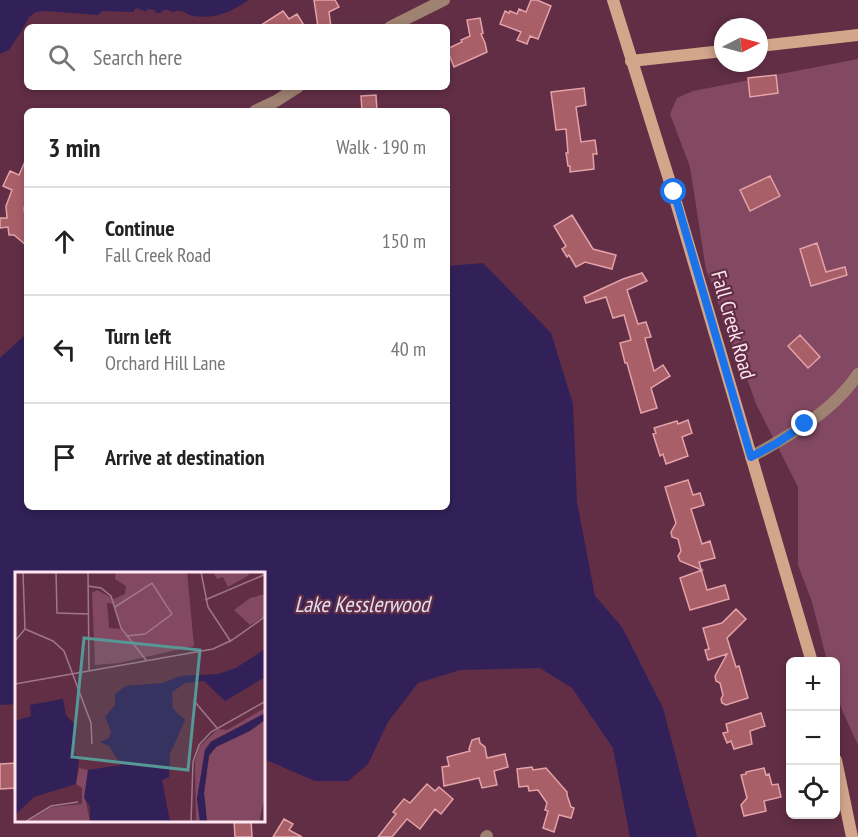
<!DOCTYPE html>
<meta charset="utf-8">
<style>
body{margin:0;font-family:"PT Sans Narrow",sans-serif;background:#f2f2f2;color:#222}
.controls{position:absolute;right:18px;bottom:18px;display:grid;overflow:hidden;border-radius:9px;box-shadow:0 3px 9px #0003}
.controls button{width:54px;height:54px;display:grid;place-items:center;padding:0;border:0;border-bottom:2px solid #e0e0e0;background:#fff;color:#222;font:30px sans-serif}
.compass{position:absolute;left:714px;top:18px;width:54px;height:54px;border-radius:50%;background:#fff;box-shadow:0 3px 9px #0003;rotate:84deg}
.stop{position:absolute;width:18px;height:18px;margin:-14px;border:4px solid #1a73e8;border-radius:50%;background:#fff}
.stop.end{background:#1a73e8;border-color:#fff;box-shadow:0 2px 6px #0008}
.list{margin:0;padding:0;list-style:none}
h2{display:flex;justify-content:space-between;align-items:center;height:78px;margin:0;padding:0 24px;font-size:26px}
h2 small{font-size:20px;font-weight:400;color:#767676}
.list li{display:grid;grid-template-columns:39px 1fr auto;gap:18px;align-items:center;box-sizing:border-box;height:108px;padding:0 24px;border-top:2px solid #e0e0e0}
.list b{display:block;font-size:22px;white-space:nowrap}
.list p{margin:0;font-size:20px;white-space:nowrap;color:#767676}
.list em{font-size:20px;font-style:normal;color:#767676}
.icon{flex:none;width:33px;height:33px;fill:none;stroke:currentColor;stroke-width:2;stroke-linecap:round;stroke-linejoin:round}
.map{position:relative;flex:none;width:858px;height:837px;overflow:hidden}
.search{position:absolute;background:#fff;box-shadow:0 3px 9px #0003;left:24px;top:24px;width:426px;height:66px;display:flex;align-items:center;gap:15px;box-sizing:border-box;padding:0 21px;border-radius:9px;color:#767676;font-size:22px}
.panel{position:absolute;background:#fff;box-shadow:0 3px 9px #0003;left:24px;top:108px;width:426px;height:402px;border-radius:9px}
.map>svg:first-child{display:block}
.green{fill:#834963}
.water{fill:#312158}
.building{fill:#a85f67;stroke:#e4a2a8;stroke-width:1.5}
.lines{fill:none;stroke-linecap:round;stroke-linejoin:round}
.street{stroke:#9f8271;stroke-width:12}
.secondary{stroke:#d3a68b;stroke-width:12}
.route{stroke:#1a73e8;stroke-width:8}
.labels{text-anchor:middle;stroke-width:4.5;stroke-linejoin:round;paint-order:stroke}
.street-label{font-size:21px;fill:#ffe5ef;stroke:#612e45}
.water-label{font-size:22px;font-style:italic;fill:#e1def1;stroke:#612e45}
.inset-road{fill:none;stroke:#a07789;stroke-width:1.5}
.view{fill:#579795;fill-opacity:0.15;stroke:#579795;stroke-width:3}
.inset-edge{fill:none;stroke:#ffe5ef;stroke-width:3}
</style>
<div class="map">
<svg width="858" height="837" viewBox="0 0 858 837">
<rect width="100%" height="100%" fill="#612e45"/>
<path class="green" d="M858 59V745L842 710 836 690V662L827 661 812 602 798 565V487L756 404 744 370 728 336 713 286 706 270 690 167 670 114 677 98 693 91Z"/>
<path class="water" d="M0 0H249C230 12 217 19 194 16 183 14 185 8 172 12L168 10H163L161 13H156L155 10 147 9V12L136 8 133 12 102 11 98 15 46 11 36 12 29 17 21 32 9 50 0 54Z
M483 263 551 333 573 404 577 502 595 596 622 627 663 708 697 837H630L613 748 572 688 540 668 460 670 418 683 388 722 368 764 348 781H315L264 759V573H16V704L0 705V358L27 333V507H447V266Z"/>
<path class="building" d="M314 0H335L339 7 329 12 331 27H318Z
M531 0H537L551 6 538 39 530 36 527 44 517 40 521 32 500 24 505 11 509 13 510 11 517 14 519 9 526 12Z
M283 11 289 19 297 14 305 27H258Z
M480 18 483 33 481 34 485 43 487 52 454 67 447 49 462 42 461 40 470 36 467 20Z
M776 75 778 93 750 97 748 78Z
M584 88 586 105 576 107 581 142 595 140 597 154H593L594 169 570 172V166H568L566 153H568L566 129 556 130 551 92Z
M376 95 377 111H362L361 96Z
M27 157V200L24 208 25 216 27 218V246L14 235H9L8 227 0 228V218H7L6 206 12 190 3 186 10 171 19 175Z
M770 176 780 196 750 211 740 190Z
M572 215 593 249 616 255 612 269 585 262 576 267 569 255 567 257 562 249 566 246 554 226Z
M817 243 826 272 845 267 847 275 811 286 800 249Z
M642 273 647 281 627 290 638 324 646 322 651 337 645 338 654 371 663 365 670 376 651 388 657 408 641 413 627 363H625L620 343 631 340 624 315 613 318 606 297 586 303 584 297 623 279Z
M800 335 820 357 808 368 788 346Z
M688 420 692 433 682 437 688 456 666 464 663 454 660 456 653 434 656 433 654 428 677 421 678 424Z
M688 480 693 495 700 493 704 505 691 509 702 544 710 541 715 558 699 562 707 590 725 585 729 599 690 610 680 578 702 570 680 561 678 556 681 551 678 539 672 537 671 532 676 523 665 487Z
M736 609 746 619 727 638 736 667 739 666 748 698 726 705 722 703 721 699 723 695 720 683 716 681 715 676 727 654 708 660 705 650 709 649 703 628 722 623Z
M761 713 765 726 750 731 752 744 734 749 731 741 727 743 723 733 728 732 726 724Z
M479 738 480 743 485 747 487 758 505 754 508 767 494 771 497 785 482 788 479 778 444 786 442 767 449 766 447 757 470 751 469 749 472 740Z
M16 763V788L0 789V764Z
M532 767 533 770 546 768 567 792V795L571 807 574 808 571 818 559 815 554 832 543 828 548 811 545 810 547 803 538 790 529 791 528 786 519 787 517 769Z
M764 768 766 775 769 774 772 785 778 784 781 797 764 801 766 811 744 816 741 805 747 798 741 775 746 774V772Z
M427 784 435 791 439 787 453 799 441 814 435 809 420 829 407 819 392 837H378L396 814 393 812 404 799 410 803Z
M284 819 293 824 289 830 302 837H273Z
M234 820H251L252 837H235Z"/>
<g class="lines">
<path class="street" d="M390 27 444 0
M255 111 276 101 298 87
M751 457C790 435 833 412 858 374
M486 837 487 836"/>
<path class="secondary" d="M613 0 673 192 812 662
M759 46 858 35
M631 61 723 51
M836 760 852 837"/>
</g>
<g class="lines">
<path class="route" d="M674 192 751 457 777 443 805 424"/>
</g>
<g class="labels">
<g class="street-label">
<text transform="translate(733 325) rotate(74)" y="7">Fall Creek Road</text>
</g>
<g class="water-label">
<text x="362" y="612">Lake Kesslerwood</text>
</g>
</g>
<g transform="translate(15 572)">
<rect width="250" height="250" fill="#612e45"/>
<path d="M101 0H172L179 74 104 91 80 93 77 21 82 18 99 27 110 22 111 14 100 7ZM92 31 99 32 106 57 94 56ZM198 0H233L234 3 213 15 208 5 202 7ZM250 22V44L235 53 219 38 235 26ZM250 136 249 143 196 169 190 178 182 227 185 250H181L180 189 184 175 203 157 212 158ZM250 148V224L244 250H192L189 221 194 184 201 175ZM64 196 73 198 70 225 75 250H12L37 235 67 232V216L61 212Z" fill="#834963" fill-rule="evenodd"/>
<path d="M250 77V105L210 129 189 109 170 111 157 120 158 137 170 148 155 182 154 205 147 208 155 250H75V234L69 226 73 198 106 193 94 174 85 170 94 166 96 159 90 145 100 133V122L111 114 148 111 165 104 203 102 221 96ZM48 127 51 143 62 155 59 180 64 187 61 212 19 225 0 243V149L16 144 15 133ZM250 141V148L235 159 201 175 194 183 189 221 192 250H185L182 227 190 178 196 170Z" fill="#312158"/>
<path class="inset-road" d="M41 0 42 41 74 42M73 0 74 98M186 0 193 35 216 70M73 14 86 16 96 24 106 56 131 88M190 28 251 2M100 35 137 11 157 42 130 62 111 64M10 57 38 69 49 79 76 151 77 172M0 69 10 57 8 0M0 112 198 77 217 68 251 44M180 130 202 156M10 250 36 234 63 230M176 250 178 190 184 173 196 160 251 129"/>
<path class="view" d="M69 66 185 78 173 198 57 185Z"/>
<rect width="250" height="250" class="inset-edge"/>
</g>
</svg>
<div class="controls">
<button>+</button>
<button>−</button>
<button><svg class="icon" aria-label="locate" viewBox="0 0 24 24"><circle cx="12" cy="12" r="6"/><path d="M12 2v4M12 18v4M2 12h4M18 12h4"/></svg></button>
</div>
<svg class="compass" viewBox="-18 -18 36 36"><path d="M0-13l5 13h-10z" fill="#e53935"/><path d="M0 13l5-13h-10z" fill="#767676"/></svg>
<div class="stop" style="left:674px;top:192px"></div>
<div class="stop end" style="left:805px;top:424px"></div>
<div class="search"><svg class="icon" aria-label="search" viewBox="0 0 24 24"><circle cx="10" cy="10" r="6"/><path d="M15 15l6 6"/></svg>Search here</div>
<section class="panel">
<h2>3 min<small>Walk · 190 m</small></h2>
<ul class="list">
<li><svg class="icon" aria-label="ahead" viewBox="0 0 24 24"><path d="M12 20V5M6 11l6-6 6 6"/></svg><div><b>Continue</b><p>Fall Creek Road</p></div><em>150 m</em></li>
<li><svg class="icon" aria-label="left" viewBox="0 0 24 24"><path d="M17 20v-9H6M10 6l-5 5 5 5"/></svg><div><b>Turn left</b><p>Orchard Hill Lane</p></div><em>40 m</em></li>
<li><svg class="icon" aria-label="arrive" viewBox="0 0 24 24"><path d="M6 21V4h12l-3 4 3 4H6"/></svg><div><b>Arrive at destination</b></div></li>
</ul>
</section>
</div>
